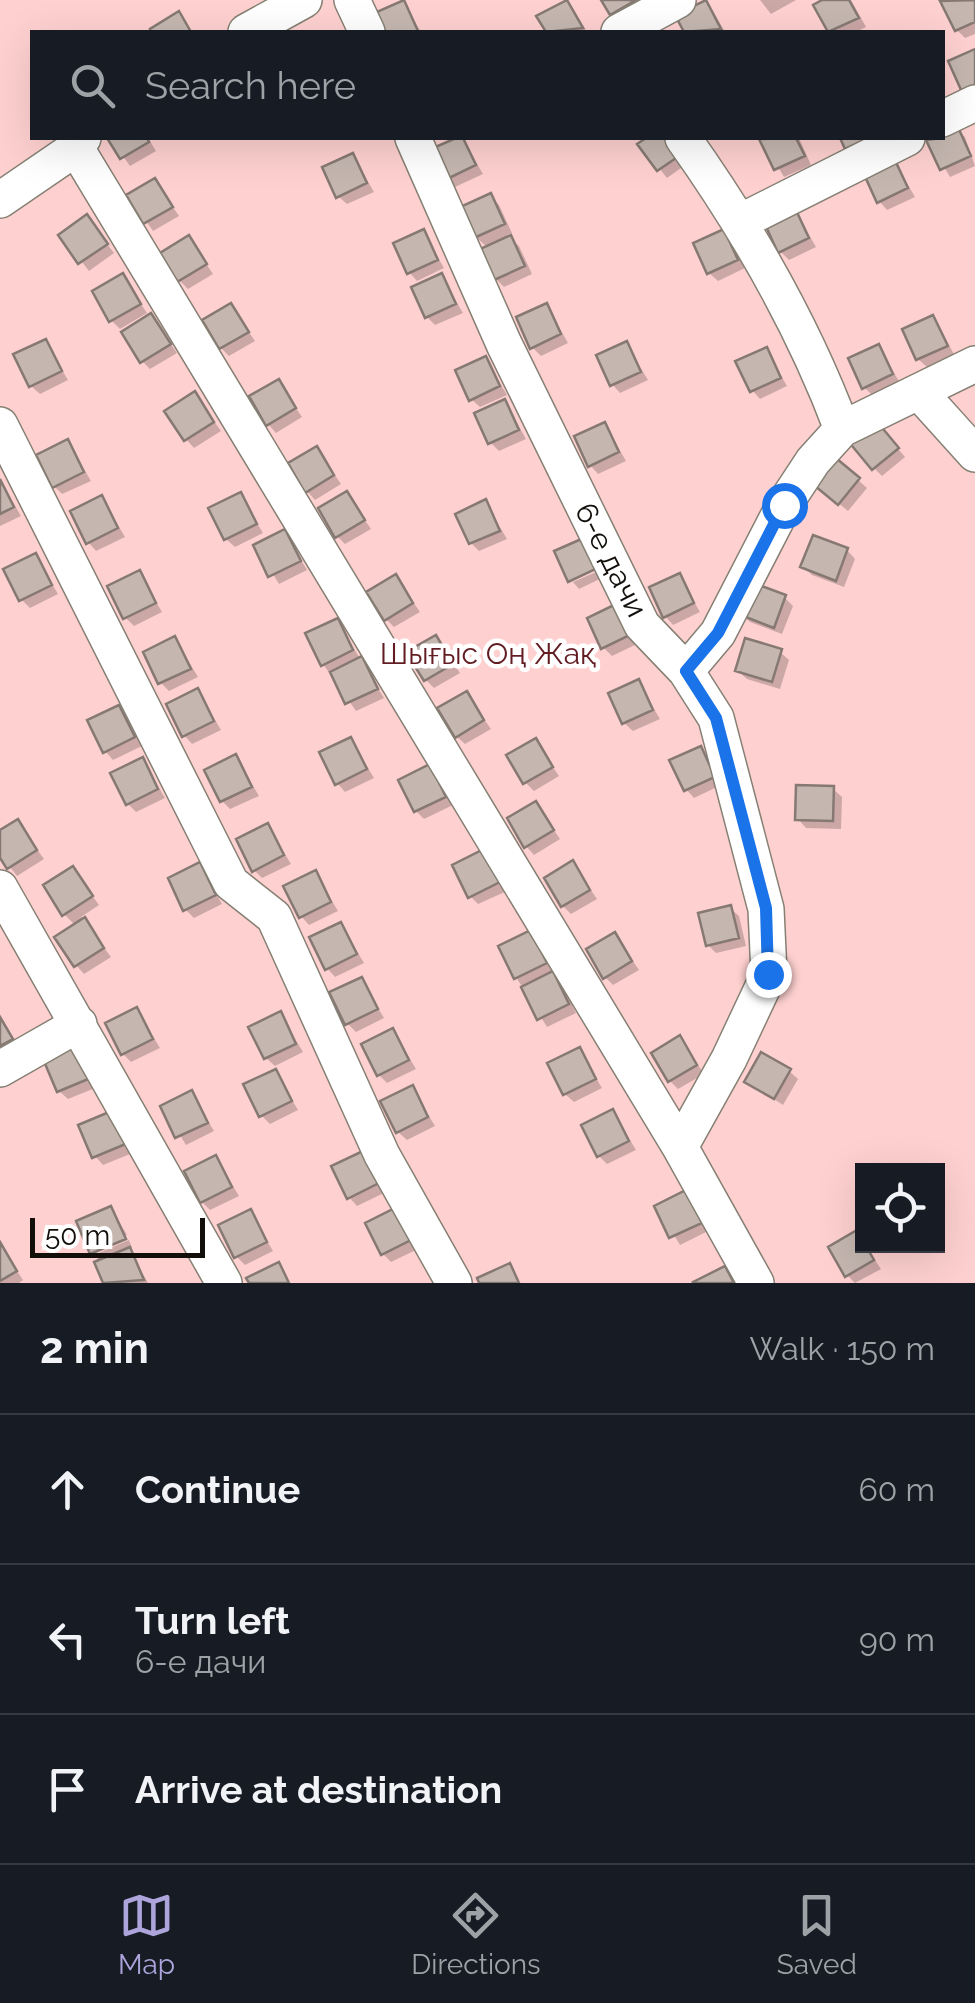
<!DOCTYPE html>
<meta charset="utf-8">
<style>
body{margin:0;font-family:Raleway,sans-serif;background:#242831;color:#f1f3f6}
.controls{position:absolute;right:30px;bottom:30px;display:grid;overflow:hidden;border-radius:0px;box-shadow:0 10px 40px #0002}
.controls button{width:90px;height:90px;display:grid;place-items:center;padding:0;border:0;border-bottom:2px solid #363941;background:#171b24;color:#f1f3f6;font:50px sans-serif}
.scale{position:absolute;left:30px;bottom:25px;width:175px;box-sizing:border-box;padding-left:10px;border:5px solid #120f0b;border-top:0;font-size:28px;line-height:35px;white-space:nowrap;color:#120f0b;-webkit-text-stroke:8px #fff;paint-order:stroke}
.stop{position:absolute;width:30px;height:30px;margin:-22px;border:8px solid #1a73e8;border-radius:50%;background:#fff}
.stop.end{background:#1a73e8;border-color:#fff;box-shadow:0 2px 10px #0008}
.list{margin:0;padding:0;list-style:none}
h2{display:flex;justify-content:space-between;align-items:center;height:130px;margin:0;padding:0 40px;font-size:42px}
h2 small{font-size:32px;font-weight:400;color:#9ea1a6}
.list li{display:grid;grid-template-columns:65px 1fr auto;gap:30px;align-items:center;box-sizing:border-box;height:150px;padding:0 40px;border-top:2px solid #363941}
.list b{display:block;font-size:38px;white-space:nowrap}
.list p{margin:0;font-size:32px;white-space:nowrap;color:#9ea1a6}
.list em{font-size:32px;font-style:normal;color:#9ea1a6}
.icon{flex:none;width:55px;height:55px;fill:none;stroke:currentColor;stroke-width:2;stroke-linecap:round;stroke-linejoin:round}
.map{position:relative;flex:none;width:975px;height:1283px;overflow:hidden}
.search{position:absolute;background:#171b24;box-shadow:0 10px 40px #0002;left:30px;right:30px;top:30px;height:110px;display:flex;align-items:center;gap:25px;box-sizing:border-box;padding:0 35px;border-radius:0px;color:#9ea1a6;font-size:38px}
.sheet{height:580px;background:#171b24}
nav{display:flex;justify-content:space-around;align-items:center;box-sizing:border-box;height:140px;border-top:2px solid #363941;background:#171b24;font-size:28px;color:#9ea1a6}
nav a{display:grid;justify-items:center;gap:5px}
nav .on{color:#aca4db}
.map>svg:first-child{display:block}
.green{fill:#fed1d0;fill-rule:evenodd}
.shadow{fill:#0003}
.building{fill:#c5b7b0;stroke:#867973;stroke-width:2.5}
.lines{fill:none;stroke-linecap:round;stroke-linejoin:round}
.minor-casing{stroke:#868074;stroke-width:38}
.minor{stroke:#fff;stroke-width:35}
.route{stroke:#1a73e8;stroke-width:12}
.labels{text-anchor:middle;stroke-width:9;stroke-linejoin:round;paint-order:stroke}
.street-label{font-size:30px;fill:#120f0b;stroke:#fff}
.park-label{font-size:30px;fill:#621d23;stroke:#fff}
</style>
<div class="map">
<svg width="975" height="1283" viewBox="0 0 975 1283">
<rect width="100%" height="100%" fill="#fefbf6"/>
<path class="green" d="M0 0H975V1283H0ZM32 32H942V138H32ZM862 1170H938V1246H862Z"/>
<path class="shadow" d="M604 0H642L620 22Z
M760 0H796L771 14Z
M827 0H851L866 27 856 32H831L816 6Z
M948 0H975V34L965 38 957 30 944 2Z
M566 2 574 10 587 32H549L540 17Z
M705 2 713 11 725 32H687L678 16Z
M403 3 421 32H383Z
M956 128 965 137 975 166 950 177 929 141Z
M110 138H148L156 151 130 166Z
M462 138 483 174 455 187 434 150Z
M650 138H674L691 161 667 178 641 145Z
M769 138H799L811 165 784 177 763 141Z
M353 156 374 192 347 204 338 196Z
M894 161 915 197 887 210 879 201Z
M155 181 179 216 153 231 129 196Z
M490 196 499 205 512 233 507 235 519 246 532 274 504 287 496 279 488 248 476 237Z
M795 211 816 247 789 260 780 251Z
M87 218 114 253 89 271 61 235Z
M423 232 444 268 417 281 409 272Z
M724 232 745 268 718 281 709 273Z
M189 238 213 274 188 289 179 280Z
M122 276 147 313 120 329 111 320Z
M441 276 463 313 435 325 427 317Z
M231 306 255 341 229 356 221 348Z
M547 306 568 343 541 356 532 347Z
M151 316 177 353 150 369 142 361Z
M933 318 954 354 927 367 918 359Z
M45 342 68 380 40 394 31 386Z
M626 344 648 380 620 393 612 384Z
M878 346 900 383 872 395 864 387Z
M766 350 787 386 760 399 752 390Z
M485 358 507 395 480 407 471 399Z
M278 382 302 417 276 433 268 424Z
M194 394 221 431 194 448 186 439Z
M505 402 526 439 499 451 491 443Z
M605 425 626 461 598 474 590 465Z
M882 430 905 457 882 476 874 468Z
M68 442 91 481 62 494 54 486Z
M317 449 341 484 315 500 307 491Z
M832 457 867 488 848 511 821 489Z
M0 480 21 516 0 526Z
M347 494 371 529 345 544 337 536Z
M240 495 263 533 235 547 226 539Z
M102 498 125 537 96 551 88 542Z
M485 502 507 539 479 551 471 543Z
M284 532 307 570 279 584 256 546Z
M847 550 855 559 844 587 812 575 803 566Z
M35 556 58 594 30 608 21 599Z
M603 569 606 576 579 589 573 582Z
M139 573 162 612 134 626 125 617Z
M679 576 700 612 673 625 665 616Z
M396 577 420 612 394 627 386 619Z
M785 598 793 606 782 634 750 622 741 614Z
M618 606 639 643 612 656 603 647Z
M337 621 384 698 356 711 323 664Z
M436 638 460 673 434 688 426 680Z
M175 639 198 677 169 691 161 683Z
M780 652 789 660 780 689 747 679 738 671Z
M638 682 660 719 633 731 624 723Z
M198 691 221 730 192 744 184 735Z
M466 694 491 729 465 744 456 736Z
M119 708 142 746 113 760 105 751Z
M351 740 374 778 345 792 337 783Z
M535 741 559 776 534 791 525 782Z
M700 749 721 785 694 798 686 789Z
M236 757 259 796 230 809 222 801Z
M142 760 165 798 136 812 128 804Z
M438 775 453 805 424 819 416 811Z
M833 789 842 797 841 829 806 828 798 819Z
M536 804 560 839 534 855 526 846Z
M17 822 44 859 17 876 0 854V833Z
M268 826 291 864 262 878 254 870Z
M484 852 507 891 478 904 470 896Z
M573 864 597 899 571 914 563 906Z
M200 865 222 904 194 918 185 909Z
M73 869 99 905 81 917 111 957 84 974 76 965V926L64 914Z
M315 873 338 911 309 925 301 916Z
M730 908 739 916 746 946 716 953 708 945Z
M341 925 364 963 335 977 327 968Z
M615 935 639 970 613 985 605 977Z
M539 942 576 1013 547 1027 516 977Z
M361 980 384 1018 356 1032 347 1023Z
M137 1010 160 1048 131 1062 123 1054Z
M280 1014 303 1052 275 1066 266 1058Z
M0 1017 19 1048 0 1059Z
M393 1031 416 1069 387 1083 379 1075Z
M680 1038 704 1074 678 1089 670 1081Z
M579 1050 602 1088 574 1102 565 1094Z
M87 1055 100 1086 68 1099 59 1091Z
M789 1071 798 1079 783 1105 747 1081Z
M275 1072 298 1110 270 1124 261 1115Z
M412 1088 435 1126 407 1140 398 1132Z
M191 1093 214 1131 186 1145 163 1107Z
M613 1112 636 1150 607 1164 599 1156Z
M113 1113 135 1152 103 1165 95 1156Z
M363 1154 386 1192 357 1206 349 1197Z
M216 1158 239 1196 210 1210 202 1202Z
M685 1193 708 1231 680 1245 657 1207Z
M111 1208 127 1235 92 1250Z
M397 1210 420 1248 391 1262 383 1254Z
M250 1212 273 1251 245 1265 236 1256Z
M857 1233 881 1269 855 1283 847 1275Z
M129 1240 132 1248 129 1249 148 1283H106L98 1263 101 1262 94 1255Z
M0 1245 23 1280 19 1283H0Z"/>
<path class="building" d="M404 0 418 31 381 32 372 14Z
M567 0 583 28 546 32 536 16Z
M601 0H636L610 15Z
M706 0 721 29 684 32 675 15Z
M822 0H849L859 18 828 32 813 5Z
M975 0V22L955 31 940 1Z
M179 11 191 32H152L150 29Z
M975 49V86L962 92 948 61Z
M957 125 971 156 940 170 926 140 942 138V132Z
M107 138H147L149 142 120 159Z
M456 138H463L476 165 445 180 431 149Z
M646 138H675L685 152 657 171 637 144Z
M796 138 805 156 774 170 759 139Z
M840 138H870L845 149Z
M353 153 367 183 336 198 322 167Z
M894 158 908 188 877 203 863 172Z
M155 178 173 207 143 224 126 195Z
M491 193 505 224 474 238 460 207Z
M795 208 809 238 778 253 764 222Z
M87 214 108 244 78 264 58 235Z
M424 229 438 260 407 274 393 243Z
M724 229 738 260 707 274 693 243Z
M189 235 207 264 177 282 160 253Z
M511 235 525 266 494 280 480 249Z
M123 273 141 304 109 322 92 291Z
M442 273 456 304 425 318 411 287Z
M231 303 249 332 219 349 202 320Z
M547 303 561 334 530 349 516 317Z
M151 313 171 344 140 363 121 332Z
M933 315 948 346 916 360 902 329Z
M46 339 62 371 29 387 13 354Z
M627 341 641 372 610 386 596 355Z
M879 344 893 374 862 389 848 358Z
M767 347 781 378 750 392 735 361Z
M486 356 500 386 469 401 455 370Z
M279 379 296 408 266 426 249 396Z
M195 391 214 422 184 441 164 411Z
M505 399 519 430 488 444 474 413Z
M874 418 899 448 872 470 848 441Z
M605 422 619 452 588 467 574 436Z
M68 439 84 472 52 488 36 455Z
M317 446 334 475 305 493 288 463Z
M831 454 860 478 838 505 809 481Z
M0 479 14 507 0 514Z
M347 491 365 520 335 538 318 508Z
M241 492 257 524 224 540 208 508Z
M102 495 118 528 86 544 70 511Z
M486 499 500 531 469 544 455 514Z
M285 529 301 561 268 577 253 545Z
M813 535 848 548 836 581 800 567Z
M586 537 600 567 568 582 554 551Z
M36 553 52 585 19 601 3 569Z
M140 570 156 603 123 619 107 586Z
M680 573 694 603 663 618 649 587Z
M396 574 413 603 384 621 366 592Z
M751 582 786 595 774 628 738 614Z
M618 603 632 634 601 649 587 618Z
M338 618 353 650 321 666 305 633Z
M436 635 453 664 424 681 406 652Z
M175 636 191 669 158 684 143 652Z
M745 638 782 649 772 682 735 671Z
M362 656 378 689 345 704 330 672Z
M639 679 653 710 622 724 608 693Z
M198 688 214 721 182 737 166 704Z
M467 691 484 720 455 738 437 708Z
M119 705 135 737 103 753 87 720Z
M351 737 367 769 335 785 319 752Z
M536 738 553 767 523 784 506 755Z
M701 746 715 777 684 791 669 760Z
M236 754 252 787 220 802 204 770Z
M143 757 158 789 126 805 110 773Z
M430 764 446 797 414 812 398 780Z
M796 785 834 786 833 821 795 820Z
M536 801 554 830 524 848 507 818Z
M18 819 37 850 7 869 0 858V830Z
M268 823 284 855 252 872 236 839Z
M484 849 500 882 468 898 452 865Z
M573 860 590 890 561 907 544 878Z
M200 862 216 895 183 911 168 878Z
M73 866 93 896 62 916 43 885Z
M316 870 331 902 299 918 283 886Z
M731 905 739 938 706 946 698 913Z
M85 917 104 948 74 967 54 937Z
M341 922 357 954 325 970 309 937Z
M531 930 547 963 514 979 498 946Z
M615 932 632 961 603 979 586 949Z
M553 971 569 1004 537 1020 521 987Z
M362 977 378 1009 345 1025 329 992Z
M137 1007 153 1039 121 1055 105 1023Z
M281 1011 296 1044 264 1059 248 1027Z
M0 1017 13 1039 0 1046Z
M393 1028 409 1060 377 1076 361 1044Z
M680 1035 697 1065 668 1082 651 1053Z
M79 1044 93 1077 57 1092 43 1059Z
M580 1047 596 1079 563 1095 547 1063Z
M761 1052 791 1069 774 1099 744 1082Z
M276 1069 292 1101 259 1117 243 1084Z
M413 1085 428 1117 396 1133 380 1101Z
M192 1090 208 1123 175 1138 160 1106Z
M613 1109 629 1141 597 1157 581 1125Z
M114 1110 128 1143 92 1158 78 1125Z
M363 1151 379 1183 347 1199 331 1166Z
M216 1155 232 1187 200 1203 184 1171Z
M686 1190 702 1223 669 1238 654 1206Z
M111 1206 126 1239 90 1254 76 1221Z
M397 1207 413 1239 381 1255 365 1223Z
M251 1209 267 1242 234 1258 218 1225Z
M857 1230 874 1260 845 1277 828 1247Z
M0 1242 17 1271 0 1281Z
M130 1247 144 1280 103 1283 94 1262Z
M279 1262 289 1283H249L246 1278Z
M510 1263 519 1283H479L477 1278Z
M725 1266 734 1283H694L693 1282Z"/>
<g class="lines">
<defs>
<path id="minor" d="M352 0 367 32
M246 32 304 0
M619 32 678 0
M942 119 975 103
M413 138 504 344 642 625 686 671 716 718 766 909 769 974 729 1059 680 1147
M683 138C747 228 803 325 842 429
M76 148 680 1147 756 1283
M0 200 76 148 83 138
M742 221 907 138
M920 393 975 454
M0 425 231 883 274 917 382 1155 454 1283
M686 671 718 633 784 505 813 461 842 429 975 364
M0 888 224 1283
M0 1069 79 1024"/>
</defs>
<use href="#minor" class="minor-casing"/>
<use href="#minor" class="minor"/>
</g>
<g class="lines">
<path class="route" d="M768 974 766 908 716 718 686 671 718 633 784 505"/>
</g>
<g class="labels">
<g class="street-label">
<text transform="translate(611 560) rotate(63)" y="10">6-е дачи</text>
</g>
<g class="park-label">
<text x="488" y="664">Шығыс Оң Жақ</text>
</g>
</g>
</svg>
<div class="controls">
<button><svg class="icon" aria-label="locate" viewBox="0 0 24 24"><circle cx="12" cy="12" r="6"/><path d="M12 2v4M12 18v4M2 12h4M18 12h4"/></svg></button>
</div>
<div class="scale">50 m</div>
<div class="stop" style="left:784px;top:505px"></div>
<div class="stop end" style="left:768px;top:974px"></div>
<div class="search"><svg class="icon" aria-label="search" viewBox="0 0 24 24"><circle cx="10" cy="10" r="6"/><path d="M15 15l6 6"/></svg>Search here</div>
</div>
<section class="sheet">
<h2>2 min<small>Walk · 150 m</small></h2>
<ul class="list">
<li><svg class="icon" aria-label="ahead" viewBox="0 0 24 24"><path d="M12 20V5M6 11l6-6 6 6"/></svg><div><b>Continue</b></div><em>60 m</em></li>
<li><svg class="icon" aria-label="left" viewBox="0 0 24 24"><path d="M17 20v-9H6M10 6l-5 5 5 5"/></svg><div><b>Turn left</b><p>6-е дачи</p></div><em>90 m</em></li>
<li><svg class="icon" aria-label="arrive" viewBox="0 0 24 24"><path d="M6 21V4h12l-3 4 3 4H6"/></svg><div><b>Arrive at destination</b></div></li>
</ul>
</section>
<nav>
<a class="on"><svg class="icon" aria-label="map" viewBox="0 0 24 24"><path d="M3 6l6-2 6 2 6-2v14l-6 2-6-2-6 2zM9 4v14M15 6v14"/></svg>Map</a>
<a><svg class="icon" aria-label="directions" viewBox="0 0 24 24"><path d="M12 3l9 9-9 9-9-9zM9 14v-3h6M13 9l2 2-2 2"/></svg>Directions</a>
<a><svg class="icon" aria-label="saved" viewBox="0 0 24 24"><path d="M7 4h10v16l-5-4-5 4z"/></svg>Saved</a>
</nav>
